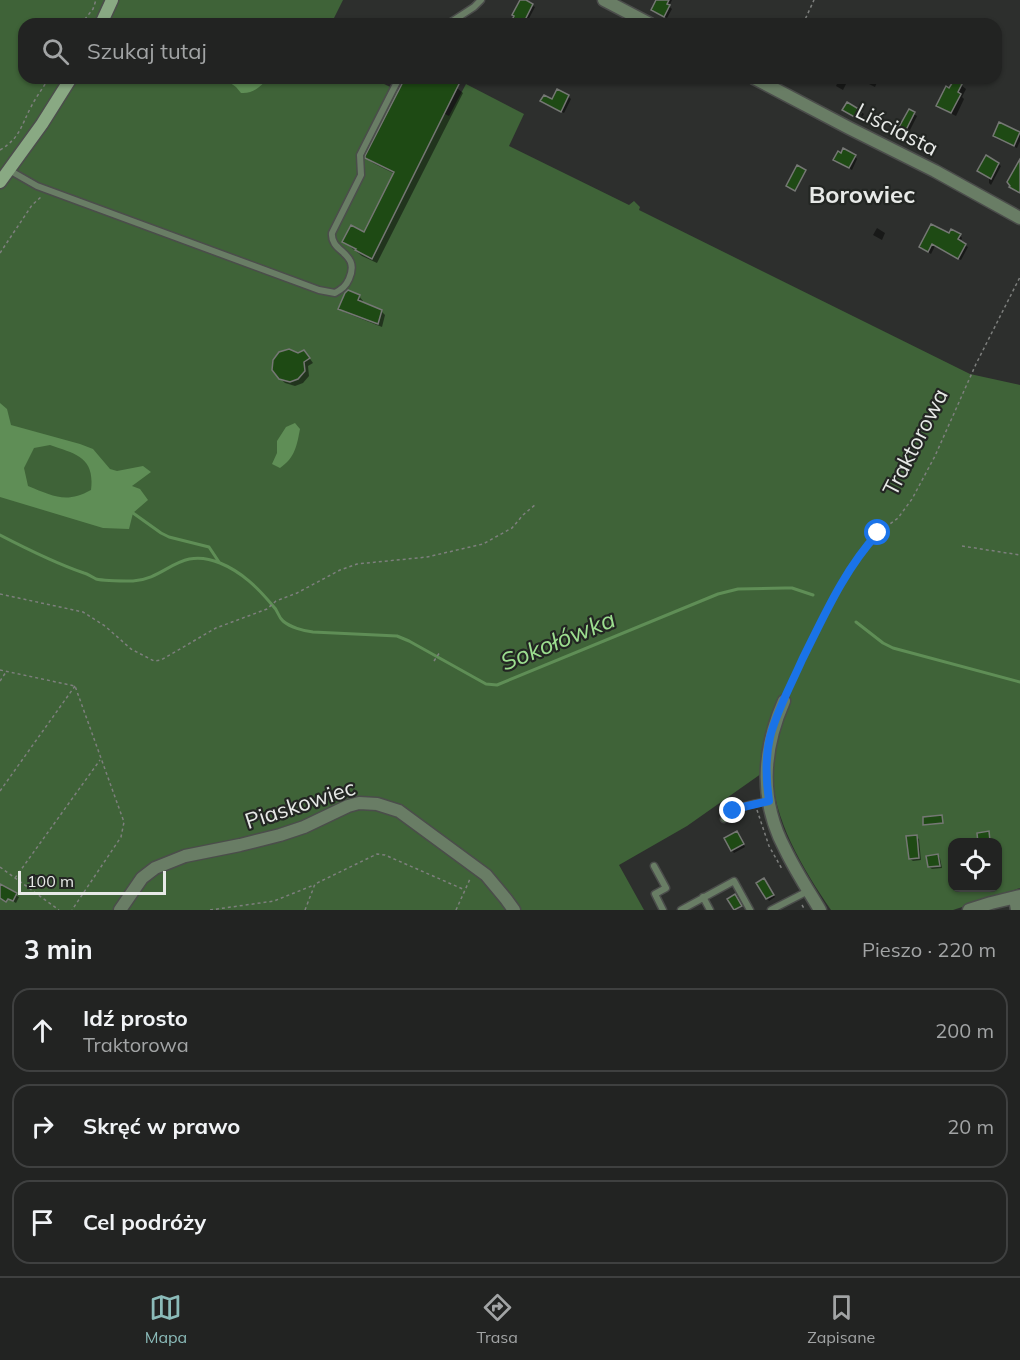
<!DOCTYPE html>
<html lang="pl">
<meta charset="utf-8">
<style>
body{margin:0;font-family:Mulish,sans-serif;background:#2a2b2a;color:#f1f3f6}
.controls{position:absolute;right:18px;bottom:18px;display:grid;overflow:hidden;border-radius:12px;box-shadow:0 2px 4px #0004}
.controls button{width:54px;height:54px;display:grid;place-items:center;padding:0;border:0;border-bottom:2px solid #3f4040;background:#222322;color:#f1f3f6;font:30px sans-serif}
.scale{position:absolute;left:18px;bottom:15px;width:148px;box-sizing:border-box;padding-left:6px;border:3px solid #e7e9e7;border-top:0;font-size:16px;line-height:21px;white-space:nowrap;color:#e7e9e7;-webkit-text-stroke:4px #232623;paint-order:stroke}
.stop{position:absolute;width:18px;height:18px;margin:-14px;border:4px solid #1a73e8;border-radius:50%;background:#fff}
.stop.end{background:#1a73e8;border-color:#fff;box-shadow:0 2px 6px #0008}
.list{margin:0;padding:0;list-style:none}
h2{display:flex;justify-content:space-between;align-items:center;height:78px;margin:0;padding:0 24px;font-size:26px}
h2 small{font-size:20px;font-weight:400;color:#a2a4a5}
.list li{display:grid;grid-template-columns:39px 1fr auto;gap:18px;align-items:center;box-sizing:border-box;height:84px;margin:0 12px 12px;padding:0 12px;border:2px solid #3f4040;border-radius:18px}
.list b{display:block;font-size:22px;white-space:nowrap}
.list p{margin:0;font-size:20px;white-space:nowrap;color:#a2a4a5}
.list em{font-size:20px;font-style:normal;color:#a2a4a5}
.icon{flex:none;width:33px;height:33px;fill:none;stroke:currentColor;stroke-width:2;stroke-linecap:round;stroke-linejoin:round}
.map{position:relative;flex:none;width:1020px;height:910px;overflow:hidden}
.search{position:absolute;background:#222322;box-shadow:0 2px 4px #0004;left:18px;right:18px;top:18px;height:66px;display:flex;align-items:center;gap:15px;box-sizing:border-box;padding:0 21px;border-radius:18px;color:#a2a4a5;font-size:22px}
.sheet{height:366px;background:#222322}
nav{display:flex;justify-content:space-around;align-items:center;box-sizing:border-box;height:84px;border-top:2px solid #3f4040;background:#222322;font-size:16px;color:#a2a4a5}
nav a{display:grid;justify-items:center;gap:3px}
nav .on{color:#8bbbb9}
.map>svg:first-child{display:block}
.green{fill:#3f6338;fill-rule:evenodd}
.water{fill:#5f8e56;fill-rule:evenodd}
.shadow{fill:#0007}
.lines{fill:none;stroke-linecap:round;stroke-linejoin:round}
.stream{stroke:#5f8e56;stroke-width:3}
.building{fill:#1e4a14;stroke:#757774;stroke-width:1.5}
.service-casing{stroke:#4b4d4b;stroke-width:9}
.minor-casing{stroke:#4b4d4b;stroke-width:15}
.secondary-casing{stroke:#4b4d4b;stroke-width:15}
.path{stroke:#7d7f7d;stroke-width:1.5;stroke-dasharray:3 3;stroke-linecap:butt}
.service{stroke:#697d65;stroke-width:6}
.minor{stroke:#697d65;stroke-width:12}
.secondary{stroke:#89a983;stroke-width:12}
.route{stroke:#1a73e8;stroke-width:8}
.labels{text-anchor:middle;stroke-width:4.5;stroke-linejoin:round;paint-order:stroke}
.street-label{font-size:22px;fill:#e7e9e7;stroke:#232623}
.neighbourhood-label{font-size:24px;font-weight:bold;fill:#e7e9e7;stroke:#232623}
.water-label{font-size:24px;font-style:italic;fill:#9cde8f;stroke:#232623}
</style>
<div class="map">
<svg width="1020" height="910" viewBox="0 0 1020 910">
<rect width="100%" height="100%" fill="#2d2f2d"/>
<path class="green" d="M0 0H343L331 24H24V78H372L449 116 466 84 524 114 509 146 629 205 634 201 640 207 639 210 970 374 1020 385V888L953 910H831C803 869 771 817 772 766L687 826 619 865 644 910H0ZM952 842H998V888H952Z"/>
<path class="water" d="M227 78H269C260 86 254 94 241 93L236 87 229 82Z
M0 403 7 409 11 425 80 444 93 449 110 469 117 471 143 466 151 472 132 486 140 489 148 500 133 513 129 529 103 528 0 497ZM50 445C76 454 95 457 91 490 66 504 53 496 28 486L24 468 34 448Z
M295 423 300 429C297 445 295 458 280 468L272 464 277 453V441L286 427Z"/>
<path class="shadow" d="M522 0 535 7 526 24H521L514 19Z
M658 0H672L669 6 672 9 667 18 655 12Z
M406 78H438L457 88 463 93 377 263 362 256 344 242 365 234 395 174 373 163 367 158Z
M476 78H486L484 83Z
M840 78 847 82 843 90 836 86Z
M857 78H876L878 80 875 87Z
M954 82 961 85 966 89 962 97 964 99 956 116 942 109 938 105 950 90Z
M568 96 571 99 564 113 545 103Z
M844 110 861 112 864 114 860 120Z
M909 111 917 116 909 132 904 129Z
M1000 124 1020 134V141L1017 148 997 139 994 136Z
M855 156 857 159 852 170 835 160Z
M998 164 1001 166 991 185 989 183V178Z
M877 228 885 233 882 240 873 235Z
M960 235 962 238 960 242 968 247 961 260 935 246 931 254 921 247Z
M359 296 363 301 362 303 381 311 385 315 382 327 344 312 340 308Z
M308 356 313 363 308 366 309 376 303 383 295 386 285 383 280 378Z
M739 836 745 847 734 853 732 850Z
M916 837 919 839 921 860 913 861 910 859Z
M938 856 940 858 942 868 932 869 929 867Z
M764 880 775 897 769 901 767 898Z
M2 887 19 897 16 903 0 893Z"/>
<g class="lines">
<path class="stream" d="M133 513 161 533 169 537 209 547 219 562
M0 535C27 549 55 563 84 573 88 574 92 577 96 579 104 581 125 581 133 581 167 579 179 546 220 563 242 572 258 588 273 606 278 610 278 617 283 621 290 627 303 631 313 632L397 636 409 641 486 684 497 685 718 594 738 589 785 588H792L813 595
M856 622 883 643 893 648 1020 682"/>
</g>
<path class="building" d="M520 0H526L533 4 523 24 512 20 514 16 512 15Z
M656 0H669L667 4 670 5 664 17 651 10Z
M405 78H462L372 259 355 250 356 249 342 242 351 225 364 232 394 172 365 158V156Z
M954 80 962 84 958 92 961 94 951 113 936 106 946 86 949 88Z
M557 89 569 95 561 112 540 101 544 95 552 99Z
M847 102 862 111 858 119 842 110Z
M909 109 915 112 906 130 899 127Z
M999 122 1020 132 1014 146 993 136Z
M843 148 856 155 849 168 833 160 838 151 841 153Z
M986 155 999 163 991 179 977 171Z
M1020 159V193L1009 187 1010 186 1007 182Z
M797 165 806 170 795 191 786 186Z
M931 224 949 233 951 229 961 234 958 239 966 244 958 259 932 244 928 252 919 247Z
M348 290 360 295 358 300 382 310 378 324 338 309 345 293Z
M289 349 298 353 304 350 310 358 304 362 305 371 298 379 290 382 279 379 272 370 273 360 279 352Z
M942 815 943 823 923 825V817Z
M737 831 744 844 731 851 724 838Z
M989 831 990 841 987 843H978L977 833Z
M917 835 919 858 909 859 906 836Z
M938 854 940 866 928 867 926 856Z
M764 878 774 895 766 899 756 883Z
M0 884 17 893 13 901 8 899 6 902 0 898Z
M735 894 742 906 734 910 727 899Z"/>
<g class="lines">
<defs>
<path id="service" d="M448 24 474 7 481 0
M9 170 37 186 319 290 335 293C342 289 346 286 349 279 361 252 330 253 332 233L361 175 360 155 399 78
M724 819C733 806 754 804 768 801
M654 866 666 888 655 894 663 910
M703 897 710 910
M681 910 734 881 750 910
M771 910 808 891"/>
<path id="minor" d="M604 0 650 24
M754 78 849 128 935 171 1020 218
M784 701C762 751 759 800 785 849 795 870 808 890 820 910
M1015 898 1017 910
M120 910 142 878 155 868 185 856 240 845 280 835 304 827 348 806 359 803 377 804 399 811 486 875 506 899 514 910
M969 910 991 903 1020 896"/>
<path id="secondary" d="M101 24 112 0
M0 182 42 124 71 78"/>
</defs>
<use href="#service" class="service-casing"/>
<use href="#minor" class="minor-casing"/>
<use href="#secondary" class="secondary-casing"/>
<path class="path" d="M81 24 93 9 96 0
M803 24 814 0
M0 150C20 138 21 126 31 107 36 97 43 88 49 78
M0 253 32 205 41 197
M962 546 1020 555
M0 594 83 612 105 626 131 649 154 661 161 660 216 628 267 609 276 601 297 593 340 570 357 564 427 557 483 544 512 528 523 515 536 504
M434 661 440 652
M0 670 75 686 124 822 121 837 72 910
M0 681 6 672
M788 691 833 598 843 581 870 542 878 533 898 518 912 499 935 456 976 364 1020 277
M0 791 75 686
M757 810 769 846 782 869
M0 867 59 910
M15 878 100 760
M802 905 805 910
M210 910 274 901 314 885
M305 910 315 884 377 854 385 855 465 890
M456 910 470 879"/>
<use href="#service" class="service"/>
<use href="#minor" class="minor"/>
<use href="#secondary" class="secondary"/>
</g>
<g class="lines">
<path class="route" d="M733 811 743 807 769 801C766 780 765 758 770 737 777 710 791 685 802 660 824 616 844 570 878 533"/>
</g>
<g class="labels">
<g class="street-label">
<text transform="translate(897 129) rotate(27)" y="8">Liściasta</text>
<text transform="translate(915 442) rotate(-63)" y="8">Traktorowa</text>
<text transform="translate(300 804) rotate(-18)" y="8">Piaskowiec</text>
</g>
<g class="neighbourhood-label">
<text x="862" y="203">Borowiec</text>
</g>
<g class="water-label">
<text transform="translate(558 641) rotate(-22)" y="8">Sokołówka</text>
</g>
</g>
</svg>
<div class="controls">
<button><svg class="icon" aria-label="locate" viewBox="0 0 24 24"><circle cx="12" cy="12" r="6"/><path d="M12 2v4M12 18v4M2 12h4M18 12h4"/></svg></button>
</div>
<div class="scale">100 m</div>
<div class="stop" style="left:878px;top:533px"></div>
<div class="stop end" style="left:733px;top:811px"></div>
<div class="search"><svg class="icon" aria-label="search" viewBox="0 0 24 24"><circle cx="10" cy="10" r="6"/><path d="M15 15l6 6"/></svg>Szukaj tutaj</div>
</div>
<section class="sheet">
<h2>3 min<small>Pieszo · 220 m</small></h2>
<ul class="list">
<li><svg class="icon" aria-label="ahead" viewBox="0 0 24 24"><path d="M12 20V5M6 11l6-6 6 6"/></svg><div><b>Idź prosto</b><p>Traktorowa</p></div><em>200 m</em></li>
<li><svg class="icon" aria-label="right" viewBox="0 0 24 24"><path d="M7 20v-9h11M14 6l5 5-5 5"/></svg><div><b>Skręć w prawo</b></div><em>20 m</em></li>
<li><svg class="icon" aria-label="arrive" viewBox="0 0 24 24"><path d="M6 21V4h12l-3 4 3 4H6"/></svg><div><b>Cel podróży</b></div></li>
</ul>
</section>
<nav>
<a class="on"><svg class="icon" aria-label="map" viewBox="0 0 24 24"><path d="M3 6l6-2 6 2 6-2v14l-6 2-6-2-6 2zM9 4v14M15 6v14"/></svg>Mapa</a>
<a><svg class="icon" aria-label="directions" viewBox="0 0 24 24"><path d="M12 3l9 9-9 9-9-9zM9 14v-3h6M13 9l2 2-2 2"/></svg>Trasa</a>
<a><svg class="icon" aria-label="saved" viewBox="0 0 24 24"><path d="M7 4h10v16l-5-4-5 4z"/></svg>Zapisane</a>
</nav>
